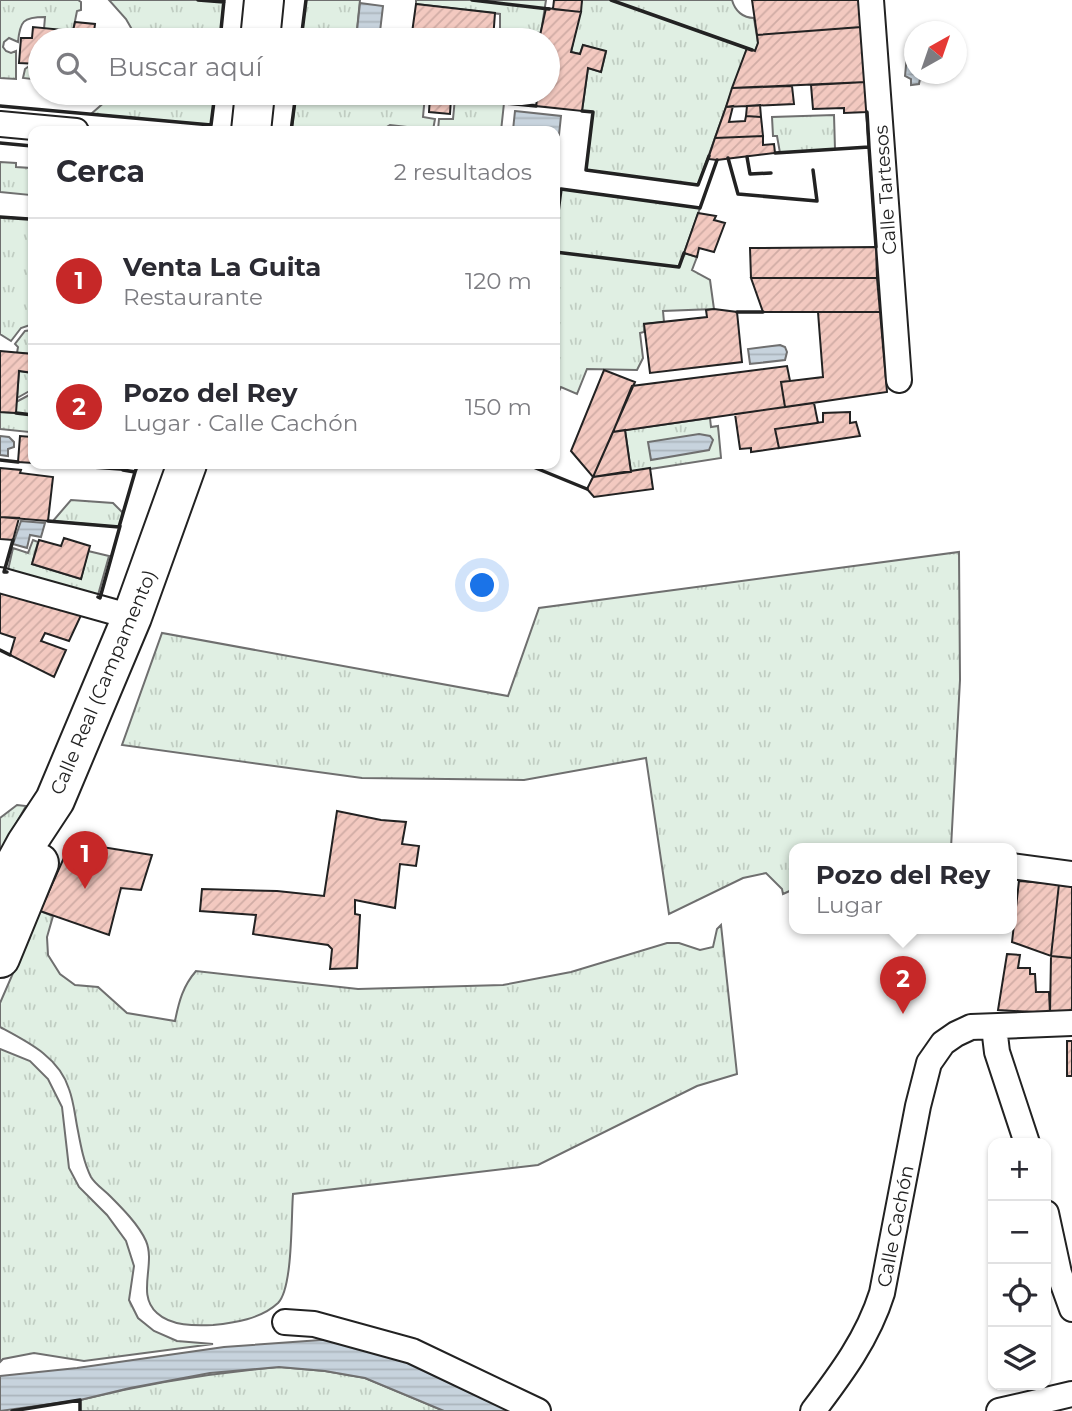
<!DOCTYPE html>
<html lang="es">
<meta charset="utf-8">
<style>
body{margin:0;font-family:Montserrat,sans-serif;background:#f7f7f7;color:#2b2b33}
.controls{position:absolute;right:21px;bottom:21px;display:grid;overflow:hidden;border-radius:14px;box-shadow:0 2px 5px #0004}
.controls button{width:63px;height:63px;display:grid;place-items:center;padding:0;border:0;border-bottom:2px solid #e1e1e2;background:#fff;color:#2b2b33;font:35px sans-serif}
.compass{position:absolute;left:904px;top:21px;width:63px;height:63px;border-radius:50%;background:#fff;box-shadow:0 2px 5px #0004;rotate:40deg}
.you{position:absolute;left:483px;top:586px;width:24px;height:24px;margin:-18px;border:5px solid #fff;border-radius:50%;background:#1a73e8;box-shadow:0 0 0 10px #1a73e833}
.badge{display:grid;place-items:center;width:46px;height:46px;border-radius:50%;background:#c62828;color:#fff;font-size:23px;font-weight:700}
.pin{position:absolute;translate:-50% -58px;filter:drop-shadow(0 2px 4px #0008)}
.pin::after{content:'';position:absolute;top:37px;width:24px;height:21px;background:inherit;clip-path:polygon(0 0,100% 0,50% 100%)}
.popup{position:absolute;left:789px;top:843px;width:228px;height:91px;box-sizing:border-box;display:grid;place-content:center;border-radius:14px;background:#fff;filter:drop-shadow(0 2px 5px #0005);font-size:23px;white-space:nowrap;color:#7c7c81}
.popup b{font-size:26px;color:#2b2b33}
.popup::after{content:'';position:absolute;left:50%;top:100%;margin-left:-14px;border:14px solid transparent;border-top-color:#fff}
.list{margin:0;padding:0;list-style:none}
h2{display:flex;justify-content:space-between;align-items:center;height:91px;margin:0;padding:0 28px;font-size:30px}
h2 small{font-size:23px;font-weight:400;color:#7c7c81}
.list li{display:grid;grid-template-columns:46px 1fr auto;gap:21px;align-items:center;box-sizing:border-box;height:126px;padding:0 28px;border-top:2px solid #e1e1e2}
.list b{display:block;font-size:26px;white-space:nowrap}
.list p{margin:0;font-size:23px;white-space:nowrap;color:#7c7c81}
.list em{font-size:23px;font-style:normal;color:#7c7c81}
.icon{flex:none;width:38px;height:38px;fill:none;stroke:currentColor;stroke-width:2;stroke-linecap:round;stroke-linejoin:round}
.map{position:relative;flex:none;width:1072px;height:1411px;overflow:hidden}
.search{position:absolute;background:#fff;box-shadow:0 2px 5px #0004;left:28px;top:28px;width:532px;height:77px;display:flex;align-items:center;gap:18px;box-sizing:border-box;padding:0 24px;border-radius:38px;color:#7c7c81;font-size:26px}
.panel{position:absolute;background:#fff;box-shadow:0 2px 5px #0004;left:28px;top:126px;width:532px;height:343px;border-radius:14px}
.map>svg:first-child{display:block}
.grass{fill:url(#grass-tufts);stroke:#6f6f6f;stroke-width:2}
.water{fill:url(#water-rules);stroke:#6f6f6f;stroke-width:2}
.building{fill:url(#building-hatch);stroke:#222;stroke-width:2}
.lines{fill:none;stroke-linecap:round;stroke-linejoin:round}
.minor-casing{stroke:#222;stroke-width:28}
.trunk-casing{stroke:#222;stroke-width:42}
.minor{stroke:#fff;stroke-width:24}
.trunk{stroke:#fff;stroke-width:38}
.wall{stroke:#222;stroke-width:3.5}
.labels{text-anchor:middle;stroke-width:5;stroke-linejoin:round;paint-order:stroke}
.street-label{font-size:19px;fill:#222;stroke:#fff}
</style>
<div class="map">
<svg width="1072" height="1411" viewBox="0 0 1072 1411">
<defs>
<pattern id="grass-tufts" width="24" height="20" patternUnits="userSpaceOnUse" patternTransform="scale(1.75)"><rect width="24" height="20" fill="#e0efe3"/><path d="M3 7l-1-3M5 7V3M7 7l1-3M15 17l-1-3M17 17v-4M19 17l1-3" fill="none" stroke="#c0cdc2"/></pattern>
<pattern id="water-rules" width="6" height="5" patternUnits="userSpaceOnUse" patternTransform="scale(1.75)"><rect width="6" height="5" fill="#c7d3dd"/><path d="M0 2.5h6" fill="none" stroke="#abb5bd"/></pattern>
<pattern id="building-hatch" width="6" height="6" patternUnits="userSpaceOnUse" patternTransform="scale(1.75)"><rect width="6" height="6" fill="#f3c9c0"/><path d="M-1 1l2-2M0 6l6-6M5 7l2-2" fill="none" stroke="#d0aca5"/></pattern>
</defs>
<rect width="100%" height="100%" fill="#fff"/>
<path class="grass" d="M0 0H78L81 2V10L77 11 73 31 44 29 45 17C23 17 20 21 18 42L9 38 4 42 3 47 6 51 11 53 16 51V79L0 78Z
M109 0H224L220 40H138L126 19Z
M306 0H360L356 40H301Z
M416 0H546L541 33 500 30V14L416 4Z
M582 0H732C735 11 743 18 754 18L758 43 755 51 747 49 698 185 586 170 593 112 582 111 588 68 601 72 606 52 583 45 580 54 571 52Z
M32 64H40V80L23 78 25 69Z
M115 93H215L211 125 91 114Z
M296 93H398L425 95 423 117 435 119 433 130 390 125 380 131H363L338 127 333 131 292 129Z
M455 98 504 103 501 131 438 130 439 119H453Z
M834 115 835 149 780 153 777 136H773L772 117Z
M0 162 16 163V167L31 168 30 195 0 192Z
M561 189 700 208 684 253 697 257 692 270 710 280 714 309 663 311 664 322 645 324 644 332 640 333 643 358 637 370 587 369 577 394 561 387 555 399V235Z
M0 217 33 219V324L21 328 11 341 0 334Z
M33 330V354L17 353 18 347 15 344 25 331Z
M19 371 33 373V389L17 398Z
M33 393V415H30L29 432 0 429V412L15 413 16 402Z
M710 418 711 427 718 426 721 458 631 472 625 430Z
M71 500 113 503 123 513 119 527 53 521Z
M33 540 38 542 32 564 81 579 88 551 109 556 98 595 8 570 13 548 28 553Z
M959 552 960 680 951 848H794V889L783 894 782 889 766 873 743 878 669 914 646 758 524 780 362 778 122 745 162 633 508 696 539 608Z
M17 805 26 806 0 852V818Z
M40 911 53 916 47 937 48 955 60 974 75 985 98 987 127 1013 175 1021C179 1001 183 986 196 971L358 989 503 985 571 972 667 943H679L700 950 713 947 717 929 721 925 737 1074 697 1086 538 1165 293 1194C291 1218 293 1288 278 1303 261 1319 234 1323 213 1325 195 1326 171 1326 157 1313 136 1295 156 1264 146 1241 139 1225 122 1208 110 1196 104 1190 95 1184 91 1177 84 1163 81 1147 78 1131 75 1117 74 1102 69 1089 59 1057 28 1042 0 1027V1003Z
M0 1049 30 1061 48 1079 62 1107 69 1168 79 1187 107 1215 126 1241 134 1266 129 1300 138 1318 154 1331 177 1341 213 1344 84 1361 34 1353 3 1359 0 1362Z
M279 1367 325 1371 365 1378 444 1411H80V1400C148 1383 210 1373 279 1367Z"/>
<path class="water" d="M360 3 383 6 379 40H356Z
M907 55H914V74H924V80L920 79 919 84 911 85V79L905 76Z
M515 111 561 116 559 135 555 134V131L513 130Z
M780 345 785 347 787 352 785 360 750 364 748 349Z
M699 434 710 436 713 440 709 450 651 460 648 442Z
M0 436 9 437 14 442V447L8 449V456L0 455Z
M21 521 45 523 41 537 30 535 27 548 13 544Z
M335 1339 404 1358 517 1411H444L365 1378 325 1371 279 1367 210 1373 130 1388 80 1400 0 1411V1376L77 1368 224 1347Z"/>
<path class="building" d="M554 0H582L581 12 553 9Z
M752 0H859L861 27 757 35Z
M416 4 495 13 493 40H411Z
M546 8 581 12 571 52 580 54 583 45 606 51 601 72 588 68 582 111 536 106 538 93H548V40H539Z
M75 22 95 24 94 32 112 35V40H40V64L19 63 21 38H32L33 27 73 31Z
M861 27 866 82 732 88 747 48 755 51 758 43 757 35Z
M866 82 867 112 844 113V108L813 109 811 85Z
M792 86 794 104 726 107 732 88Z
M430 96 451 98 450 114 429 112Z
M760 105 761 117 746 116 747 106Z
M733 106 729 122 745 121 746 116 761 117 763 136 715 138 726 107Z
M763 136V145L774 144 775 153 717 160 708 159 715 138Z
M32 146H33V219H29Z
M698 213 716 216 714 220 725 223 714 252 699 248 697 257 684 253Z
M876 247 877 278H751L750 248Z
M751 278H877L880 312H763Z
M714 309 737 312 742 362 650 373 644 324 707 317 706 310Z
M818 312H880L887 392 785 407 781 382 823 377Z
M0 351 33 354V373L19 371 16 413 0 412Z
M787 366 790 381 781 382 785 407 613 432 632 386Z
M604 370 635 382 593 477 571 451Z
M814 403 818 423 775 429 779 448 751 452V448L740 449 735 414Z
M850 412V423L856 422 860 436 779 448 775 429 823 422V413Z
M33 423V463L18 462 20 436 32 437Z
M625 430 631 472 593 477 613 432Z
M38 464H124L123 470Z
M0 468 21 470 20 473 53 477 48 521 0 517Z
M650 468 653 489 594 497 587 489 593 477Z
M0 517 19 518 13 540 0 539Z
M64 538 90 546 81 579 32 564 39 540 61 546Z
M0 593 83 611 69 641 45 633 41 641 66 650 54 677 10 655 15 638 0 633Z
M337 811 381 820 406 822 402 844 419 846 416 866 400 864 395 908 355 900V914L360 915 357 968 330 969 332 949 328 945 253 934 256 915 200 911 202 889 277 891 324 896Z
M71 842 152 855 141 890 121 888 109 935 40 911Z
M1019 881 1059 884 1051 956 1012 942Z
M1059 884 1072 886V958L1051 956Z
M1007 954 1020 955 1018 968H1030V974H1035L1036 992H1049L1050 1013 998 1010Z
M1051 956 1072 958V1012L1050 1013Z
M1067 1041H1072V1076H1067Z"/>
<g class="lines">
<defs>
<path id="minor" d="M871 0 899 380
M0 124 76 131
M0 580 132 617
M1012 866 1072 874
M994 1027 997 1052 1027 1143
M1046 1213 1059 1273 1072 1309
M285 1322 314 1324 412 1351 538 1411
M813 1411C841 1374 868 1338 882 1293L918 1106 929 1063 943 1043 956 1034 971 1027 1072 1023
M999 1411 1072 1394"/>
<path id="trunk" d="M260 40 264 0
M251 131 255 93
M0 892 26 844 55 800 132 617 187 464
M0 958 39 863"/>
</defs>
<use href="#minor" class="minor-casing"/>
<use href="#trunk" class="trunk-casing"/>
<use href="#minor" class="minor"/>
<use href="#trunk" class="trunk"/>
<path class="wall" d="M198 0 224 2
M472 0 549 9
M611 0 752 50
M220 40 224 0
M301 40 306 0
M398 93 430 96
M451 98 536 106
M0 106 211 125 215 93
M582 111 593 112 586 170 698 185 709 156
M291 131 296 93
M0 143 32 146
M869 147 876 247
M775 153 869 147 867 112
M747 157 750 174 771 173
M728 158 738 194 817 201 813 170
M0 217 29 219
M555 235 561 189 700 208 717 160
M555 252 679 267 684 253
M737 312H763
M16 413 33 415
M0 460 18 462
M526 464 587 489
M123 470 135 472 138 464
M48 521 119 527 135 472
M7 572H4L13 540
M98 597 100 598 120 526
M0 650 10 655
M12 1411 80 1400V1411"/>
</g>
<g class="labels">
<g class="street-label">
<text transform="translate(885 190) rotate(-94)" y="7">Calle Tartesos</text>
<text transform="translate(103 682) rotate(-67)" y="7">Calle Real (Campamento)</text>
<text transform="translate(895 1226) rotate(-79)" y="7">Calle Cachón</text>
</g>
</g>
</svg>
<div class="controls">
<button>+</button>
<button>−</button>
<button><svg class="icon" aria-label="locate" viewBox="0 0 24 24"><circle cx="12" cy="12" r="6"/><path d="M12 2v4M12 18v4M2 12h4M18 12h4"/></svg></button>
<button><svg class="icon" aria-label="layers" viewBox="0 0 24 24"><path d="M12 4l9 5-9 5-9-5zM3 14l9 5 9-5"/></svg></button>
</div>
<svg class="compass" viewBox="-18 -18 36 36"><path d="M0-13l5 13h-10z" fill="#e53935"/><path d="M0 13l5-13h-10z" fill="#7c7c81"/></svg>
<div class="you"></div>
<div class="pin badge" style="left:85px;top:889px">1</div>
<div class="pin badge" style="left:903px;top:1014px">2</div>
<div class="popup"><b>Pozo del Rey</b>Lugar</div>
<div class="search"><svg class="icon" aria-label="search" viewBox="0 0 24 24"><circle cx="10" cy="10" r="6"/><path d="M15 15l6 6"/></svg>Buscar aquí</div>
<section class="panel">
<h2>Cerca<small>2 resultados</small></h2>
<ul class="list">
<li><span class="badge">1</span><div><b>Venta La Guita</b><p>Restaurante</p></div><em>120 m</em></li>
<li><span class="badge">2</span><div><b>Pozo del Rey</b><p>Lugar · Calle Cachón</p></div><em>150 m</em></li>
</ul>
</section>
</div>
